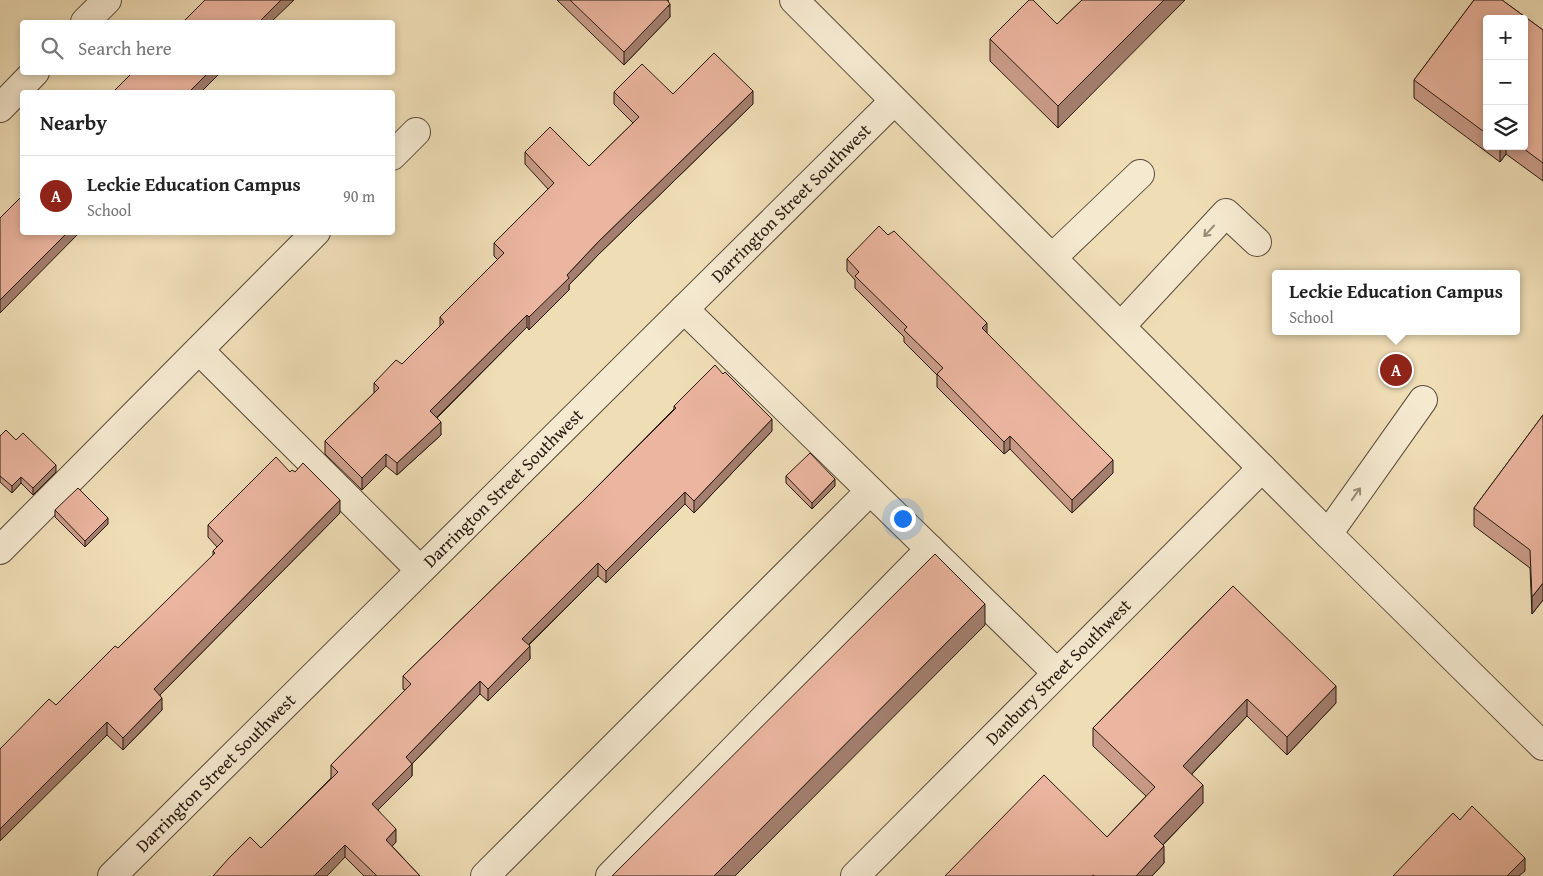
<!DOCTYPE html>
<meta charset="utf-8">
<style>
body{margin:0;font-family:"Gentium Book Plus",serif;background:#f2f2f2;color:#222}
.controls{position:absolute;right:15px;top:15px;display:grid;overflow:hidden;border-radius:5px;box-shadow:0 2px 8px #0003}
.controls button{width:45px;height:45px;display:grid;place-items:center;padding:0;border:0;border-bottom:1px solid #e0e0e0;background:#fff;color:#222;font:25px sans-serif}
.you{position:absolute;left:902px;top:518px;width:18px;height:18px;margin:-12px;border:4px solid #fff;border-radius:50%;background:#1a73e8;box-shadow:0 0 0 8px #1a73e833}
.badge{display:grid;place-items:center;width:32px;height:32px;border-radius:50%;background:#8f2418;color:#fff;font-size:16px;font-weight:700}
.pin{position:absolute;translate:-50% -50%;border:2px solid #fff;box-shadow:0 1px 5px #0006}
.popup{position:absolute;left:1272px;top:270px;width:248px;height:65px;box-sizing:border-box;display:grid;place-content:center;border-radius:5px;background:#fff;filter:drop-shadow(0 1px 4px #0005);font-size:16px;white-space:nowrap;color:#767676}
.popup b{font-size:19px;color:#222}
.popup::after{content:'';position:absolute;left:50%;top:100%;margin-left:-10px;border:10px solid transparent;border-top-color:#fff}
.list{margin:0;padding:0;list-style:none}
h2{display:flex;justify-content:space-between;align-items:center;height:65px;margin:0;padding:0 20px;font-size:21px}
h2 small{font-size:16px;font-weight:400;color:#767676}
.list li{display:grid;grid-template-columns:32px 1fr auto;gap:15px;align-items:center;box-sizing:border-box;height:80px;padding:0 20px;border-top:1px solid #e0e0e0}
.list b{display:block;font-size:19px;white-space:nowrap}
.list p{margin:0;font-size:16px;white-space:nowrap;color:#767676}
.list em{font-size:16px;font-style:normal;color:#767676}
.icon{flex:none;width:28px;height:28px;fill:none;stroke:currentColor;stroke-width:2;stroke-linecap:round;stroke-linejoin:round}
.map{position:relative;flex:none;width:1543px;height:876px;overflow:hidden}
.search{position:absolute;background:#fff;box-shadow:0 2px 8px #0003;left:20px;top:20px;width:375px;height:55px;display:flex;align-items:center;gap:12px;box-sizing:border-box;padding:0 18px;border-radius:5px;color:#767676;font-size:19px}
.panel{position:absolute;background:#fff;box-shadow:0 2px 8px #0003;left:20px;top:90px;width:375px;height:145px;border-radius:5px}
.map>svg:first-child{display:block}
.lines{fill:none;stroke-linecap:round;stroke-linejoin:round}
.minor-casing{stroke:#584a39;stroke-width:30}
.minor{stroke:#f5e9d0;stroke-width:28}
.wall{fill:#ca9c89;stroke:#26190f;fill-rule:evenodd}
.shaded-wall{fill:#a47f6f;stroke:#26190f}
.building{fill:#ebb59f;stroke:#26190f}
.oneway{stroke:#988b79}
.labels{text-anchor:middle;stroke-width:4;stroke-linejoin:round;paint-order:stroke}
.street-label{font-size:18px;fill:#26190f;stroke:#f5e9d0}
</style>
<div class="map">
<svg width="1543" height="876" viewBox="0 0 1543 876">
<rect width="100%" height="100%" fill="#efddb6"/>
<filter id="stains"><feTurbulence type="fractalNoise" baseFrequency=".004" numOctaves="4"/><feColorMatrix values="0 0 0 0 .2 0 0 0 0 .09 0 0 0 0 .02 0 0 0 .5 -.17"/></filter>
<radialGradient id="worn" r=".72"><stop offset=".6" stop-color="#630" stop-opacity="0"/><stop offset="1" stop-color="#630" stop-opacity=".3"/></radialGradient>
<g class="lines">
<defs>
<g id="minor">
<path d="M794 0 1328 534 1543 746"/>
<path d="M85 22 107 0"/>
<path d="M0 108 35 72"/>
<path d="M392 156 416 132"/>
<path d="M1053 257 1140 174"/>
<path d="M684 309 1057 673"/>
<path d="M1121 326 1226 213 1257 242"/>
<path d="M199 350 420 570"/>
<path d="M1328 534 1423 400"/>
<path d="M0 550 316 232"/>
<path id="s1" d="M112 876 894 101"/>
<path d="M485 876 870 491"/>
<path d="M610 876 930 549"/>
<path id="s2" d="M855 876 1262 468"/>
</g>
</defs>
<use href="#minor" class="minor-casing"/>
<use href="#minor" class="minor"/>
</g>
<path class="wall" d="M557 0H668L670 17 624 65Z
M1082 0 1058 128 990 61V39L1057 24Z
M1474 0H1502L1543 30V181L1506 154 1500 162 1414 98V80ZM1487 19H1524V146H1487Z
M614 92 673 94 753 104 598 255 569 285V290L529 330 527 327 437 418 441 435 397 475 386 466 362 490 325 454V441L374 393V383L402 364 440 326V317L498 260 494 256V243L548 189 525 164V152L589 166 633 123 614 104Z
M847 259 987 334 1113 473 1072 513 1010 449 1004 454 937 387V375L904 342V337L855 288V280L847 271Z
M674 406 772 431 694 513 685 504 606 583 598 576 529 645 530 659 488 701 480 694 412 764V776L378 810 396 842 392 846 420 876H364L345 857 261 848 331 778V765L405 690 403 689V676L583 501 674 409Z
M1543 415V600L1532 614 1530 568 1474 526V508Z
M0 436 16 440 56 472 33 495 21 483 12 493 0 482Z
M290 472 340 513 160 695 162 710 123 750 107 735 56 705 118 648 213 556V551L217 547 208 537V525Z
M786 476 835 486 812 509 786 483Z
M55 510 108 524 85 547 55 517Z
M1233 586 1336 703 1287 755 1247 716 1192 774 1203 803 1163 845 1164 863 1152 876H945L1107 837 1146 796 1093 746V728Z"/>
<path class="shaded-wall" d="M281 0H294L271 22H259Z
M666 0H668V7L670 4V17L624 65V52Z
M1164 0H1185L1058 128V106Z
M209 72H221L201 92H189Z
M753 91V104L598 255 569 285V290L529 330V317L567 275 598 242Z
M1500 146H1506V154L1500 162Z
M68 232H80L0 313V300Z
M527 315V327L430 424V411Z
M987 323V336L982 328Z
M772 419V431L694 513V501Z
M441 422V435L397 475V463Z
M1010 436V449L1004 454V442Z
M386 454V466L362 490V478Z
M1113 460V473L1072 513V500Z
M56 465V472L33 495V488Z
M21 477V483L12 493V486Z
M835 479V486L812 509V503Z
M685 492V504L606 583V571Z
M340 500V513L154 701V689Z
M108 518V524L85 547V541Z
M598 563V576L522 651V639Z
M1543 583V600L1532 614V597Z
M985 604V625L735 876H714Z
M530 646V659L488 701V689Z
M480 681V694L406 770V757Z
M1336 686V703L1287 755V737Z
M162 698V710L123 750V738Z
M1247 699V716L1183 783V766Z
M107 722V735L0 841V829Z
M412 764V776L372 816V804Z
M1203 785V803L1154 854V836Z
M396 829V842L386 853V840Z
M345 845V857L327 876H314Z
M1164 846V863L1152 876H1136Z
M1525 858V871L1519 876H1507Z"/>
<path class="building" d="M205 0H281L259 22H183Z
M570 0H667L670 4 624 52Z
M1029 0H1033L1057 24 1082 0H1164L1058 106 990 39Z
M1474 0H1502L1543 30V163L1520 146H1524V19H1487V134L1414 80Z
M714 53 753 91 598 242 567 275 569 278 529 317 527 315 430 411 441 422 397 463 386 454 362 478 325 441 379 388 374 383 396 360 402 364 444 322 440 317 504 253 494 243 554 183 525 152 550 127 589 166 639 117 614 92 642 64 673 94Z
M133 72H209L189 92H113Z
M22 196V232H68L0 300V218Z
M879 226 888 235 894 231 987 323 982 328 986 332 1113 460 1072 500 1010 436 1004 442 937 374 943 368 904 330 907 327 855 276 859 272 847 259Z
M715 365 723 374 725 372 772 419 694 501 685 492 606 571 598 563 522 639 530 646 488 689 480 681 406 757 412 764 372 804 396 829 386 840 420 876H377L345 845 314 876H213L229 858 250 837 261 848 338 772 331 765 411 684 403 676 583 501 676 408 674 406Z
M1543 415V583L1532 597 1530 550 1474 508Z
M6 430 16 440 23 433 56 465 33 488 21 477 12 486 0 476V436Z
M810 453 835 479 812 503 786 476Z
M276 457 290 472 292 470 295 472 303 463 340 500 154 689 162 698 123 738 107 722 0 829V749L49 699 56 705 115 646 118 648 215 553 213 551 223 541 208 525Z
M78 488 108 518 85 541 55 510Z
M935 554 985 604 714 876H612Z
M1233 586 1336 686 1287 737 1247 699 1183 766 1203 785 1154 836 1164 846 1136 876H1095L1093 875 1092 876H945L1044 775 1107 837 1155 787 1093 728Z
M1472 806 1525 858 1507 876H1393L1453 813 1460 820Z"/>
<defs><path id="oneway-shaft" d="M-6 0H5M1.5-3L5.5 0L1.5 3" fill="none" stroke-width="1.6" stroke-linecap="round" stroke-linejoin="round" transform="scale(1.25)"/></defs>
<g class="oneway">
<use href="#oneway-shaft" transform="translate(1209 231) rotate(133)"/>
<use href="#oneway-shaft" transform="translate(1356 494) rotate(-55)"/>
</g>
<g class="labels">
<g class="street-label">
<text dy="6" stroke="none"><textPath href="#s1" startOffset="956">Darrington Street Southwest</textPath></text>
<text dy="6" stroke="none"><textPath href="#s1" startOffset="551">Darrington Street Southwest</textPath></text>
<text dy="6" stroke="none"><textPath href="#s2" startOffset="288">Danbury Street Southwest</textPath></text>
<text dy="6" stroke="none"><textPath href="#s1" startOffset="146">Darrington Street Southwest</textPath></text>
</g>
</g>
<rect width="100%" height="100%" filter="url(#stains)"/>
<rect width="100%" height="100%" fill="url(#worn)"/>
</svg>
<div class="controls">
<button>+</button>
<button>−</button>
<button><svg class="icon" aria-label="layers" viewBox="0 0 24 24"><path d="M12 4l9 5-9 5-9-5zM3 14l9 5 9-5"/></svg></button>
</div>
<div class="you"></div>
<div class="pin badge" style="left:1396px;top:370px">A</div>
<div class="popup"><b>Leckie Education Campus</b>School</div>
<div class="search"><svg class="icon" aria-label="search" viewBox="0 0 24 24"><circle cx="10" cy="10" r="6"/><path d="M15 15l6 6"/></svg>Search here</div>
<section class="panel">
<h2>Nearby<small></small></h2>
<ul class="list">
<li><span class="badge">A</span><div><b>Leckie Education Campus</b><p>School</p></div><em>90 m</em></li>
</ul>
</section>
</div>
